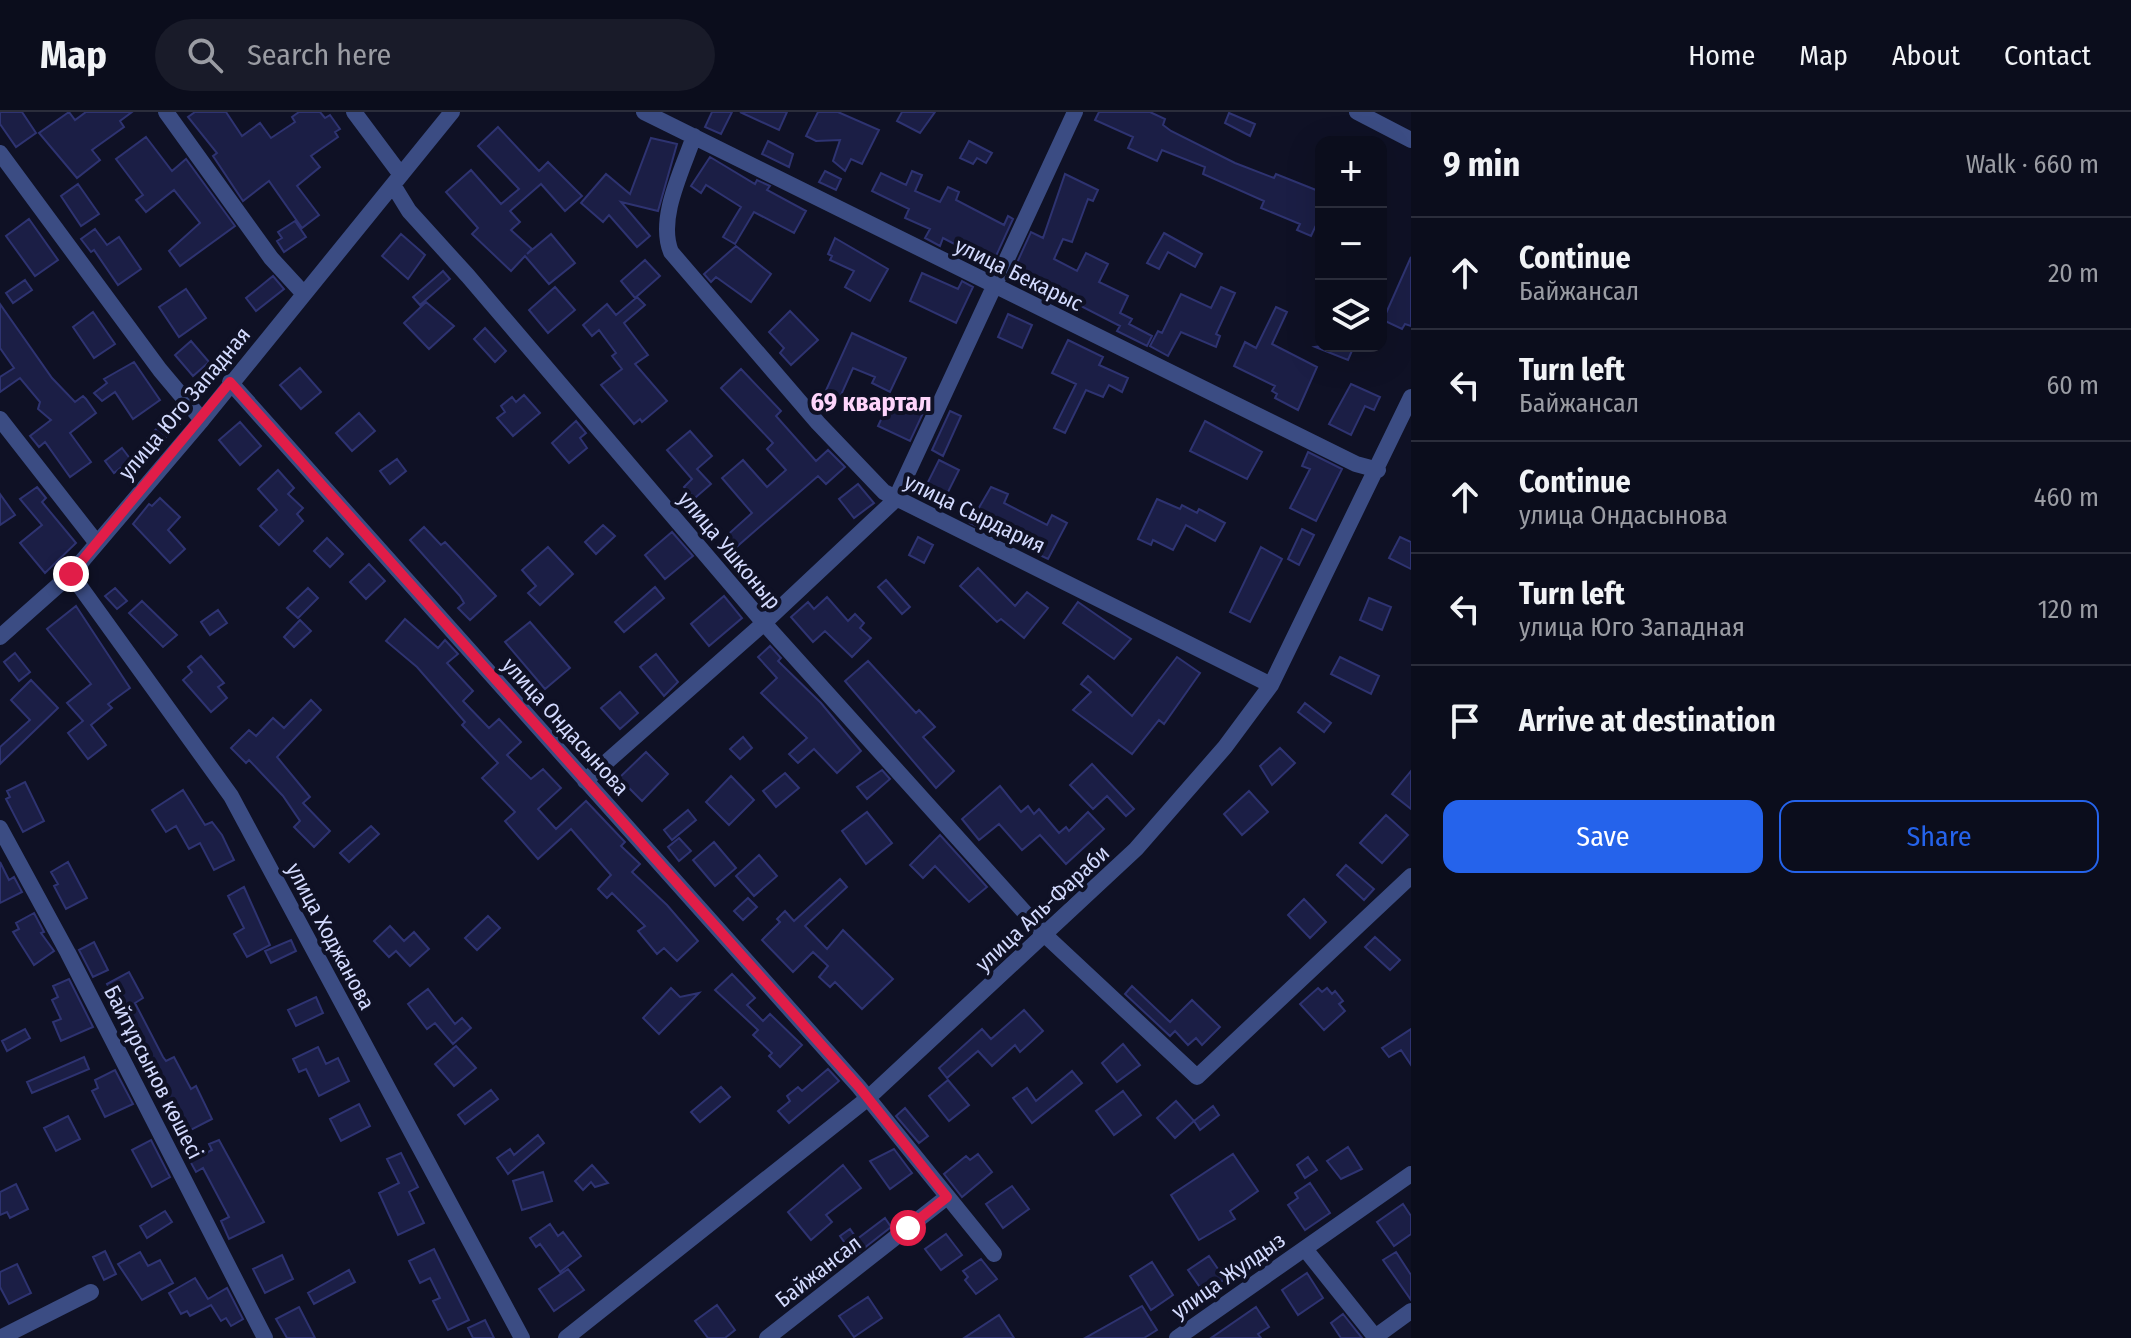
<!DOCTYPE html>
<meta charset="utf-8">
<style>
body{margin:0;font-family:"Fira Sans Condensed",sans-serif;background:#191b29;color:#f1f3f6}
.controls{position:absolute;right:24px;top:24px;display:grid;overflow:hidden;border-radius:16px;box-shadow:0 8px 32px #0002}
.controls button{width:72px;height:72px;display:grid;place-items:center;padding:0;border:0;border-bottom:2px solid #2b2d3b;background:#0b0d1c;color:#f1f3f6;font:40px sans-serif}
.stop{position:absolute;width:24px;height:24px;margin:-18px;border:6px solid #e11d48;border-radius:50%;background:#fff}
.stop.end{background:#e11d48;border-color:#fff;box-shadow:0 2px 8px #0008}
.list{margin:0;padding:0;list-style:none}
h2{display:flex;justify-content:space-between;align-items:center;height:104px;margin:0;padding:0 32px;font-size:34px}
h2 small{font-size:26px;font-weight:400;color:#9a9ca3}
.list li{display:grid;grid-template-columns:52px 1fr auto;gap:24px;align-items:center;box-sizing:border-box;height:112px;padding:0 32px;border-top:2px solid #2b2d3b}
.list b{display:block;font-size:30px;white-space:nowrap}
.list p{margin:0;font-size:26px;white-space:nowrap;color:#9a9ca3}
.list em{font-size:26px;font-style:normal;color:#9a9ca3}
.actions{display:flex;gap:16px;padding:24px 32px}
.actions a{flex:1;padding:18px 0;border:2px solid #2563eb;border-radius:16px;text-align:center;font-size:28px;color:#2563eb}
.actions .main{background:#2563eb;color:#fff}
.icon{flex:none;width:44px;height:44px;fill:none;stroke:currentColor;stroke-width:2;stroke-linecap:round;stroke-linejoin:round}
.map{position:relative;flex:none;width:1411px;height:1226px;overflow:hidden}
header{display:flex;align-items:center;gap:48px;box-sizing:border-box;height:112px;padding:0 40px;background:#0b0d1c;border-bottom:2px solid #2b2d3b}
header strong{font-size:38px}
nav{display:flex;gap:44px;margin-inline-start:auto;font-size:28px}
.search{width:560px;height:72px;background:#191b29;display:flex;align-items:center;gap:20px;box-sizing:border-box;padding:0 28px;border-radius:44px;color:#9a9ca3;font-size:30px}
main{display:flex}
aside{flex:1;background:#0b0d1c}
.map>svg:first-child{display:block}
.building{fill:#1b1e45;stroke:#2e3371;stroke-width:2}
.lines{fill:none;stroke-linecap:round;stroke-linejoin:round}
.minor{stroke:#3b4c83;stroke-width:16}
.route{stroke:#e11d48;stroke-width:10}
.labels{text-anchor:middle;stroke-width:8;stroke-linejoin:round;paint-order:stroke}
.street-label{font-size:22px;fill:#d3dafe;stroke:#0f1125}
.quarter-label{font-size:26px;font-weight:bold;fill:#fed5fb;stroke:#0f1125}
</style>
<header>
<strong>Map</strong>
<div class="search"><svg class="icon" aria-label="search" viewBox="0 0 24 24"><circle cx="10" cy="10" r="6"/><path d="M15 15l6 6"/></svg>Search here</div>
<nav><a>Home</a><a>Map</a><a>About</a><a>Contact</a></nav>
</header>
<main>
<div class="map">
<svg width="1411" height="1226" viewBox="0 0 1411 1226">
<rect width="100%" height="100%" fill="#0f1125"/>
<path class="building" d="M0 0H22L36 21 16 35 0 12Z
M69 0 75 8 86 0H132L120 9 124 15 92 38 100 48 77 66 39 21Z
M195 0H226L242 24 260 11 271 26 295 10 292 5 299 0H320L325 6 330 3 340 17 335 20 338 25 311 44 320 55 297 74 319 103 302 116 269 69 243 89 213 44 217 41 188 5Z
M712 0H732L721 22 705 15Z
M740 0H787L779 18Z
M818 0H838L879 18 862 52 851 47 845 59 833 49 840 28 816 29 806 24Z
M902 0H935L920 21 897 9Z
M1099 0H1150L1165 7 1163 13 1171 19 1235 51 1274 66 1276 62 1321 80V113L1317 111 1311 124 1297 118 1300 112 1261 96 1264 89 1203 62 1205 55 1162 38 1157 49 1128 36 1133 25 1095 8Z
M1229 1 1255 12 1250 24 1225 11Z
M498 15 539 59 548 50 582 84 565 99 541 72 510 99 520 110 511 118 532 137 527 142 551 122 575 151 549 172 525 144 511 159 472 122 478 116 446 80 471 58 501 92 519 77 478 34Z
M146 25 172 59 186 47 235 114 180 154 169 139 200 111 174 78 146 100 136 88 143 83 116 47Z
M651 26 677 32 658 99 621 90 650 124 637 135 609 103 603 110 581 91 606 62 630 82Z
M768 29 793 42 789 55 762 42Z
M969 29 992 41 986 51 977 46 973 52 960 46Z
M710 45 755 72 757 68 770 74 767 78 806 99 794 121 754 100 735 132 723 125 741 95 706 73 701 81 691 74Z
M825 59 841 67 836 78 819 70Z
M912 59 922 63 915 79 940 90 948 75 959 80 956 88 1004 113 1008 104 1013 107 990 157 984 154 987 149 943 126 940 134 925 126 930 117 905 106 909 97 872 79 881 61 906 73Z
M1065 62 1098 78 1093 89 1088 87 1072 130 1063 127 1054 147 1077 159 1086 141 1108 152 1099 170 1128 184 1120 201 1132 207 1129 212 1152 224 1147 234 1117 219 1120 214 1042 174 1039 180 1011 164 1031 120 1043 126Z
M78 72 99 102 81 114 61 84Z
M29 107 58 148 35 164 6 124Z
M295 109 306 125 284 140 277 129 282 126 278 120Z
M95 117 107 133 119 125 141 157 118 173 94 138 91 140 81 127Z
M1164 121 1202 142 1195 155 1168 140 1159 157 1147 151Z
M401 122 425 143 408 167 382 144Z
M835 126 888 157 870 189 845 175 854 159 830 148 832 144 828 142Z
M736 134 771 162 751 190 716 165 711 170 704 162Z
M1411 145V214L1405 212 1402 217 1383 208Z
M645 148 660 164 635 186 621 169Z
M443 159 450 167 420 193 413 185Z
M922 161 958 177 962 169 973 175 956 211 910 189Z
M273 164 284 177 256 199 246 186Z
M25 168 32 178 13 191 6 181Z
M555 175 575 198 548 221 529 198Z
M1221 175 1235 181 1216 222 1220 224 1216 235 1181 220 1168 244 1150 234 1158 219 1162 221 1181 182 1211 196Z
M186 177 206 206 179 225 159 195Z
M637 185 645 193 624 211 648 243 635 252 667 289 642 310 640 307 634 312 601 273 622 257 612 244 616 241 599 218 592 224 583 213 607 192 616 203Z
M426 190 454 214 429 237 404 211Z
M0 192 52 266 75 290 83 284 86 287 96 301 70 321 91 350 70 365 45 330 39 335 30 324 51 308 38 297 40 290 20 266 0 280V265L14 256 0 236Z
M1276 195 1287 200 1272 232 1317 255 1298 298 1275 286 1277 282 1272 279 1275 274 1234 254 1245 230 1256 236Z
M790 199 818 228 791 253 780 241 784 236 769 220Z
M93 200 115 232 94 246 73 215Z
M1008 202 1032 213 1022 236 998 225Z
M485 216 506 239 495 250 474 227Z
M852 221 906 246 890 280 872 271 875 265 853 256 837 292 823 285Z
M1068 228 1103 245 1099 253 1128 266 1122 280 1109 273 1103 285 1086 278 1065 321 1054 316 1076 272 1052 261Z
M191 229 209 250 193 264 175 243Z
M1321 234H1354L1348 248 1315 235Z
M134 250 160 288 133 307 115 280 102 289 94 281 107 271 104 267Z
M300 256 321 280 301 297 280 273Z
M741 257 781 299 776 304 816 349 828 338 845 355 826 372 818 364 733 438 723 427 752 401 722 366 743 348 767 375 786 358 767 337 773 331 721 276Z
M1351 272 1380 285 1374 298 1365 294 1351 323 1329 312Z
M524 283 540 301 513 324 497 306 505 300 501 294 512 285 516 290Z
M892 284 924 299 910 329 878 314Z
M175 299 184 308 152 339 143 330Z
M950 299 961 304 943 344 932 338Z
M359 301 375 319 352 339 336 321Z
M576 309 586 321 580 326 587 336 569 351 552 331Z
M1205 309 1262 340 1247 367 1190 339Z
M240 310 261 334 240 353 219 328Z
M690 319 712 344 697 357 711 372 695 386 684 375 692 367 667 338Z
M122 336 131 348 114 361 105 349Z
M1308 340 1342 357 1316 409 1290 396 1310 357 1302 354Z
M397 347 406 359 390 372 380 359Z
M939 348 959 358 941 394 921 384Z
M278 358 294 376 288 382 303 396 297 402 303 409 279 433 260 414 277 398 258 377Z
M858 372 874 391 854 406 839 387Z
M37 375 46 386 42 390 76 431 45 461 20 431 42 413 20 387Z
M991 375 1008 382 1004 391 1047 413 1052 403 1067 411 1048 447 1033 440 1037 431 995 410 989 420 970 411Z
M0 382 15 403 0 413Z
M160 386 180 405 168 418 185 437 170 451 133 412 149 392 152 394Z
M1157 387 1180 397 1182 393 1197 401 1199 397 1225 411 1215 429 1186 413 1173 438 1153 428 1151 433 1138 427Z
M603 413 615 424 596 442 585 430Z
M424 415 441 433 445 430 496 484 470 508 458 496 464 491 460 484 410 428Z
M1302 417 1314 423 1299 453 1288 447Z
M672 420 693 444 665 467 645 443Z
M918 425 933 433 924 451 909 443Z
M1400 425 1411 430V457L1389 446Z
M327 426 343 442 330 455 314 439Z
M548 435 573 462 540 493 528 481 536 474 522 458Z
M1261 435 1282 447 1250 510 1230 500Z
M369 452 385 469 366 487 350 470Z
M978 456 1015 494 1027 480 1048 496 1024 526 1001 507 997 510 960 474Z
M886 468 910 495 902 502 878 475Z
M655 475 664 486 624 520 615 510Z
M115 476 127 489 117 497 105 484Z
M308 476 318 486 298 506 287 496Z
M724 484 742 506 709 534 691 512Z
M827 485 848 509 855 502 864 511 860 516 871 526 852 545 825 519 813 530 791 505 808 490 814 497Z
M1369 486 1391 495 1382 518 1360 508Z
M142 489 177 523 163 535 129 501Z
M1078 490 1131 527 1114 547 1063 511Z
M76 494 130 576 108 592 112 596 91 613 106 633 88 647 68 621 83 609 67 591 91 572 47 517Z
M218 498 227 511 210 523 201 510Z
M405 507 438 536 445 528 458 542 447 551 473 579 463 589 489 616 499 607 521 630 507 643 531 667 543 657 561 676 538 697 556 717 586 689 625 730 621 734 640 752 632 760 667 793 698 829 677 849 664 836 657 842 638 819 645 814 612 781 607 786 598 777 611 763 571 717 538 747 505 709 515 700 482 666 498 651 462 613 465 610 417 555 386 529Z
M300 508 311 519 294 535 284 525Z
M530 510 570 556 545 577 505 530Z
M770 534 781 546 778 549 821 591 861 639 837 661 814 637 798 651 789 642 807 626 761 581 777 566 758 545Z
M15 541 30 560 19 569 4 550Z
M656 542 678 570 664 584 640 555Z
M201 544 224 571 218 575 227 586 211 600 183 568 192 560 188 555Z
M1177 545 1200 561 1164 612 1159 608 1132 642 1073 598 1091 580 1081 572 1088 564 1132 604Z
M1340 545 1379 564 1371 582 1331 562Z
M868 549 916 601 919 598 935 615 923 625 954 659 936 676 845 569Z
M31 568 58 596 0 652V635L30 608 11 588Z
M620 580 638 601 620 617 601 596Z
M311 588 321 598 277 645 310 685 303 691 330 719 314 735 294 715 300 709 283 684 249 648 246 651 231 636 249 618 256 624 273 606 284 616Z
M1305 591 1331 611 1324 620 1298 600Z
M743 625 752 636 740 647 730 637Z
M1280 636 1295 651 1272 673 1260 654Z
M646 640 668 662 642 689 619 666Z
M1092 652 1134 697 1126 704 1107 684 1093 697 1070 673Z
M882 658 890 667 867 687 857 675Z
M1411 659V697L1392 682Z
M785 661 799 676 776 695 763 679Z
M731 664 754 688 729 713 706 690Z
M25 670 44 709 23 720 6 687 10 685 7 679Z
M1000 674 1021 700 1028 694 1034 702 1039 697 1059 721 1066 715 1069 719 1088 700 1104 717 1066 752 1040 723 1022 738 999 712 979 728 962 707Z
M183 678 205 713 212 710 222 723 234 748 214 758 200 731 189 737 176 714 166 720 152 698Z
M1249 679 1268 700 1242 723 1224 702Z
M688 698 696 708 672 728 664 718Z
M867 700 892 731 866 752 842 719Z
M1386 703 1408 723 1382 751 1360 731Z
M371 714 379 722 349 750 340 741Z
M940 723 987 775 969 790 935 754 923 766 910 753Z
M679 726 691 739 679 749 668 735Z
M714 730 736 756 715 774 693 748Z
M759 743 777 764 754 784 736 764Z
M0 750 9 768 14 765 22 780 0 791Z
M68 750 87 786 66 797 54 774 58 772 51 760Z
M1346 753 1374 777 1364 788 1337 763Z
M840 767 847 775 805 814 827 837 843 818 893 867 862 897 835 870 830 875 819 865 828 854 813 840 793 860 762 828 780 810 777 807 785 799 794 809Z
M244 775 270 833 247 845 234 822 244 816 228 784Z
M748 786 757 795 743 808 734 799Z
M1304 787 1326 810 1310 826 1288 803Z
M34 801 44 820 41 821 54 839 34 853 13 820 19 817 16 811Z
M488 804 500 816 477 838 465 826Z
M390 814 404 829 414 820 429 837 410 854 396 839 389 845 374 829Z
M1375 825 1400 848 1390 858 1365 835Z
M291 828 296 839 271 851 265 839Z
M94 830 108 858 93 865 79 838Z
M129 860 143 886 135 891 163 945 166 949 174 945 191 977 196 974 212 1007 183 1022 142 942 137 945 120 911 126 908 107 872Z
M732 862 755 886 747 893 763 909 770 902 802 933 780 955 769 944 772 941 753 923 758 918 715 878Z
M69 867 93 915 61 929 53 910 61 907 52 888 58 885 53 874Z
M1132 874 1170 910 1192 888 1220 915 1202 933 1196 926 1188 933 1175 919 1170 924 1125 882Z
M671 876 680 885 699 881 659 922 643 906Z
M1318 876 1322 880 1327 876 1332 882 1335 879 1343 889 1339 892 1345 899 1324 918 1300 892Z
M428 877 455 912 462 906 471 916 453 932 435 911 427 917 408 892Z
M316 885 323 901 296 914 288 898Z
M1024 898 1043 919 1020 940 1015 933 992 954 978 939 947 966 939 956 982 917 991 927Z
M25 917 30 926 7 939 2 929Z
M1411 917V953L1401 938 1389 945 1382 936Z
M1123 932 1140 953 1117 970 1102 951Z
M456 934 476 956 454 974 435 952Z
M318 935 326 952 338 946 349 969 319 984 306 957 299 960 293 947Z
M84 945 89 957 32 981 27 970Z
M828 957 839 969 789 1011 778 999 790 989 787 984 798 975 802 979Z
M115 958 133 992 105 1005 92 979 98 976 95 968Z
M1072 959 1082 971 1032 1011 1013 986 1027 976 1036 989Z
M948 968 969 993 949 1009 929 984Z
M721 975 730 985 700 1010 691 1000Z
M491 978 498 987 465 1012 458 1003Z
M1123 979 1141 1003 1114 1023 1096 999Z
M1176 989 1194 1009 1213 994 1219 1003 1200 1018 1194 1009 1175 1026 1157 1006Z
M359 992 370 1014 341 1029 330 1007Z
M905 996 928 1024 919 1031 896 1004Z
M68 1004 80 1027 56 1039 44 1016Z
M538 1023 544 1031 508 1062 497 1046 510 1037 514 1043Z
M151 1028 170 1065 152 1075 132 1038Z
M219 1028 264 1110 229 1127 221 1109 229 1105 203 1056 196 1060 190 1049 212 1038 209 1032Z
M1348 1035 1362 1057 1341 1067 1327 1049Z
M894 1037 912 1061 890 1077 870 1049Z
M401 1041 418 1075 409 1080 424 1111 398 1123 379 1081 399 1071 387 1047Z
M978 1042 992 1060 962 1085 944 1062 966 1044 970 1048Z
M1233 1042 1258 1079 1230 1099 1235 1107 1199 1128 1171 1083Z
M1308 1045 1317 1058 1305 1066 1297 1053Z
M592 1053 608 1071 595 1075 591 1070 583 1078 575 1069Z
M843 1053 861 1076 826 1103 832 1110 811 1128 788 1100Z
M543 1060 552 1089 522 1098 513 1069Z
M1310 1071 1330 1101 1305 1118 1288 1093 1298 1086 1295 1081Z
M16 1072 28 1097 10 1106 7 1100 0 1103V1080Z
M1012 1074 1029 1097 1003 1116 986 1092Z
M1403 1092 1411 1104V1122L1394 1134 1377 1110Z
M165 1099 172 1110 147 1126 140 1114Z
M885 1106 891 1115 854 1144 840 1124 850 1117 857 1127Z
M550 1112 558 1124 563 1120 581 1144 560 1160 540 1132 536 1135 530 1126Z
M946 1122 962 1143 941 1158 925 1137Z
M434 1137 469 1208 448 1218 433 1189 440 1186 430 1166 420 1171 409 1149Z
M105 1139 116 1162 104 1168 93 1145Z
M140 1140 148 1154 160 1148 173 1171 142 1188 118 1152Z
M1396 1140 1411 1163V1188L1383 1148Z
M282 1143 293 1167 265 1181 253 1157Z
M1209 1144 1225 1167 1204 1181 1188 1158Z
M981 1147 997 1167 976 1182 965 1168 968 1165 963 1159Z
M1152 1150 1173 1183 1151 1198 1130 1164Z
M17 1152 31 1181 9 1192 0 1175V1160Z
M568 1157 584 1178 554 1199 539 1177Z
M349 1158 355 1170 314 1192 308 1181Z
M1307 1161 1323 1186 1298 1203 1282 1178Z
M195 1166 208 1187 227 1176 243 1207 231 1214 226 1206 221 1209 211 1193 190 1204 187 1199 181 1202 169 1181Z
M868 1185 882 1206 854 1225 839 1204Z
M717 1193 735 1218 725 1226H708L695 1209Z
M1142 1194 1157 1218 1144 1226H1085Z
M299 1195 315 1226H287L276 1207Z
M1256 1195 1269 1215 1258 1222 1261 1226H1211Z
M1343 1202 1362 1226H1341L1331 1211Z
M999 1203 1014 1226H964Z
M485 1208 494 1226H473L468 1216Z"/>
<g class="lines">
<path class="minor" d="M166 0 271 146 304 182
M354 0 401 63
M644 0 1356 352 1378 358
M1357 0 1411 28
M694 24C683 57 657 106 671 140L818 311 884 380 1271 573
M0 41 160 258 202 308
M393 73 409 99 468 164 764 511 1045 823 1197 965 1411 764
M230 270 859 975 994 1142
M0 307 96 430
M71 462 231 684 522 1226
M0 525 71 462 202 308 452 0
M585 669 764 511 895 388 1075 0
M0 716 68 841 265 1226
M1305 1137 1376 1226
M1375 1225 1411 1199
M0 1226 91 1180
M566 1226 867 987 1136 737 1225 635 1271 573 1411 285
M767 1226 947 1085
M1177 1226 1411 1062"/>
</g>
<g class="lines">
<path class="route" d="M71 462 230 270 859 975 947 1085 908 1116"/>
</g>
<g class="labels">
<g class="street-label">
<text transform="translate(1019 162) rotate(26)" y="8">улица Бекарыс</text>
<text transform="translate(184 291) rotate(-50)" y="8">улица Юго Западная</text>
<text transform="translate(975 401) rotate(26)" y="8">улица Сырдария</text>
<text transform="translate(730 438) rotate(50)" y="8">улица Ушконыр</text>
<text transform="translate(566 614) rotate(48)" y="8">улица Ондасынова</text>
<text transform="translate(1042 796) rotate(-43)" y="8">улица Аль-Фараби</text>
<text transform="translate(331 824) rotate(62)" y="8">улица Ходжанова</text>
<text transform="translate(154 960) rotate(63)" y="8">Байтұрсынов көшесі</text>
<text transform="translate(818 1159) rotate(-38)" y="8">Байжансал</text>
<text transform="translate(1228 1163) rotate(-35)" y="8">улица Жулдыз</text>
</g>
<g class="quarter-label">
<text x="871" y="299">69 квартал</text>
</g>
</g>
</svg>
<div class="controls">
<button>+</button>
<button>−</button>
<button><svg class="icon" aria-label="layers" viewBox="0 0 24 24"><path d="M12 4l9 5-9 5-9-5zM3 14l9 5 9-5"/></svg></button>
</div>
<div class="stop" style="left:908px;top:1116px"></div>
<div class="stop end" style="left:71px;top:462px"></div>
</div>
<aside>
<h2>9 min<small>Walk · 660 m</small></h2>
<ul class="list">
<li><svg class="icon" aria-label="ahead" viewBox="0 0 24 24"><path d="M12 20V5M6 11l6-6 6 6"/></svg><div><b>Continue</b><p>Байжансал</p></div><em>20 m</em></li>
<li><svg class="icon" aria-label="left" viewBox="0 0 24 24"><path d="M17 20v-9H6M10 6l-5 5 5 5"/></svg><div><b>Turn left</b><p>Байжансал</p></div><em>60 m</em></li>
<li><svg class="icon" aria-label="ahead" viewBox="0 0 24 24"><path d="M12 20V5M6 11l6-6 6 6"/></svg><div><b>Continue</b><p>улица Ондасынова</p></div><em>460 m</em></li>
<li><svg class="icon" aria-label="left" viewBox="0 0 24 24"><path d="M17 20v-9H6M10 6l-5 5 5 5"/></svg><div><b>Turn left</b><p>улица Юго Западная</p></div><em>120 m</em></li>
<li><svg class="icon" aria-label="arrive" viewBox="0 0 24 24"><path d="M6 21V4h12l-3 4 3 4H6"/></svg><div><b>Arrive at destination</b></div></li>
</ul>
<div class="actions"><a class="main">Save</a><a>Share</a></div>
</aside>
</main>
